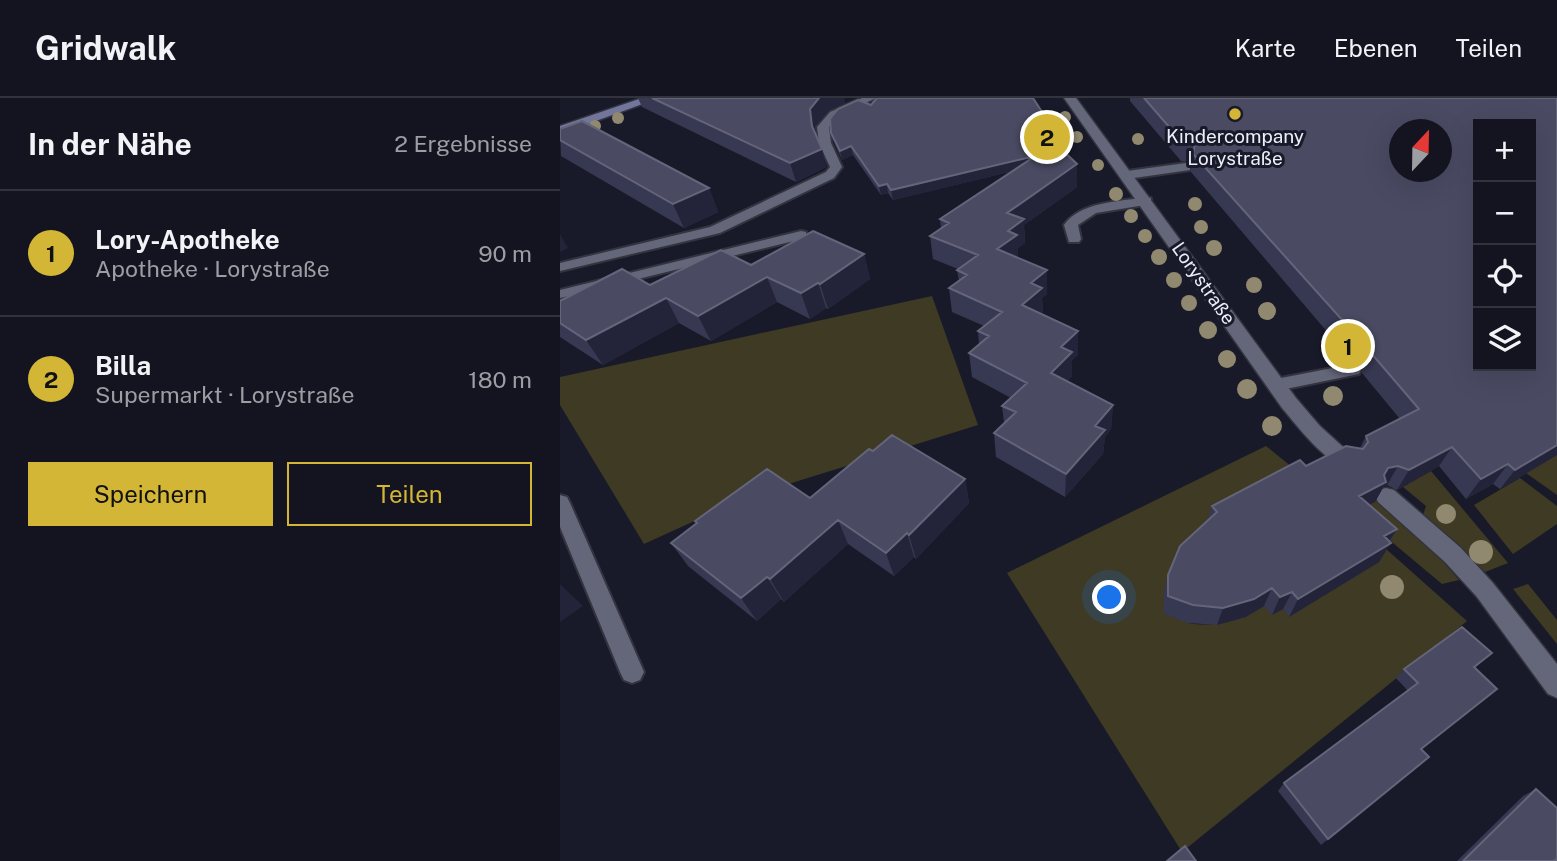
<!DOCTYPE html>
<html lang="de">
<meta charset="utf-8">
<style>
body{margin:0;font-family:"Public Sans",sans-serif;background:#20212c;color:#f1f3f6}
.controls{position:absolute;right:21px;top:21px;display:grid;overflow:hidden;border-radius:0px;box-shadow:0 7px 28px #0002}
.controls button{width:63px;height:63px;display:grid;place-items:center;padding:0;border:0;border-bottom:2px solid #32333d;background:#13141f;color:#f1f3f6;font:35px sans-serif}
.compass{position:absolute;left:829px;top:21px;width:63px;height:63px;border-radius:50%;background:#13141f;box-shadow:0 7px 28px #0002;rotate:22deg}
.you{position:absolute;left:550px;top:500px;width:24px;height:24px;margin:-18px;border:5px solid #fff;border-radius:50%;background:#1a73e8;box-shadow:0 0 0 10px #1a73e833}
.badge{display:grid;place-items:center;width:46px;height:46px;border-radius:50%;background:#d3b635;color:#111;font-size:23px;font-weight:700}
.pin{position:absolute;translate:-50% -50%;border:4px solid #fff;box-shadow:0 2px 7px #0006}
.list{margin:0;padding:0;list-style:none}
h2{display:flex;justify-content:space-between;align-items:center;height:91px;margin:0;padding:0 28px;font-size:30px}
h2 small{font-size:23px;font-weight:400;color:#9d9ea4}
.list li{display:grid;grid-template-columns:46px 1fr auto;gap:21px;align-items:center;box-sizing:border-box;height:126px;padding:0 28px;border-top:2px solid #32333d}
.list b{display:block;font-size:26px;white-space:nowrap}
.list p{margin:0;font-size:23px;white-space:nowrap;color:#9d9ea4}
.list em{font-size:23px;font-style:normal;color:#9d9ea4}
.actions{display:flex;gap:14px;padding:21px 28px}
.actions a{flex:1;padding:16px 0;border:2px solid #d3b635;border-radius:0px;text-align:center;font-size:24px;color:#d3b635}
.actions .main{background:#d3b635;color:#111}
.icon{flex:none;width:38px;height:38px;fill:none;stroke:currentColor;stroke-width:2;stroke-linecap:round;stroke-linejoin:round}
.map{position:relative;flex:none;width:997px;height:763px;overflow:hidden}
header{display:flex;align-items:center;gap:42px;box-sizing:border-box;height:98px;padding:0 35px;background:#13141f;border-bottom:2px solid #32333d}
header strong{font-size:33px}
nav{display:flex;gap:38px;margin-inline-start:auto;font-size:24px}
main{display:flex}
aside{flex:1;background:#13141f}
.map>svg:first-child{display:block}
.green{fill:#3f3a23}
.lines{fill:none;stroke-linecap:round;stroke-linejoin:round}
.lane-casing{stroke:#33343f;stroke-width:4}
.street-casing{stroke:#33343f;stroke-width:3}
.secondary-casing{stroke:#33343f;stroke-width:3}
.lane{fill:#646679;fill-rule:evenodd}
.street{fill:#646679;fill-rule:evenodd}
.secondary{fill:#73769b;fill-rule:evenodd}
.tree{fill:#90886f}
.wall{fill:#373851}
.shaded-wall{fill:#232439}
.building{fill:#4a4b63;stroke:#64657a;stroke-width:2;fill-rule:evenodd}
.poi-dot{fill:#d3b635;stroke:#191a29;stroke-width:2.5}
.labels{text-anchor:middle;stroke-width:6;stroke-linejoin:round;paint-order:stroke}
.far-poi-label{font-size:19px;fill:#edeef9;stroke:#191a29}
.far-street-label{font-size:19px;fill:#edeef9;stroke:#191a29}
</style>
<header>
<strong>Gridwalk</strong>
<nav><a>Karte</a><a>Ebenen</a><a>Teilen</a></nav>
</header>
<main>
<aside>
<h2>In der Nähe<small>2 Ergebnisse</small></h2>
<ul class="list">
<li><span class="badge">1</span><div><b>Lory-Apotheke</b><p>Apotheke · Lorystraße</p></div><em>90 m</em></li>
<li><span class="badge">2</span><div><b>Billa</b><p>Supermarkt · Lorystraße</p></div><em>180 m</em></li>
</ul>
<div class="actions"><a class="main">Speichern</a><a>Teilen</a></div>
</aside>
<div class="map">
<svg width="997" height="763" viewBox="0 0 997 763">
<rect width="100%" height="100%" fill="#191a29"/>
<path class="green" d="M372 198 418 327 187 399 84 446 0 307V279Z
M706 348 748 382 628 525C657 530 679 523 704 508L723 511 729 518 743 510 737 503 763 498 819 464 812 457 825 450 907 523 622 754 447 475Z
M997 355V397L966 375Z
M871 373 948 465 925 474 863 417 866 408 843 389Z
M960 380 997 408V426L953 456 914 407Z
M816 403 879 459 899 482 882 486 796 414Z
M968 486 997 522V546L953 491Z"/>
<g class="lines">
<defs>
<path id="lane" d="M302 0H316L278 18 269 29 271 45 282 69 274 80 160 135 0 173V165L150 129 266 74 270 69 259 45 257 29 270 14Z
M626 65 630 66V72L567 81 561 77 567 73Z
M586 99 591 100V106L536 115 518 127 521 141 519 144H509L504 127C521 103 559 104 586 99Z
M241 133 246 134V140L0 200V192Z
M793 266 799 268 801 272 799 276 716 293 707 287 716 281Z
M0 397 7 399 10 405 84 574 80 582 72 585 64 582 60 574 0 429Z"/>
<path id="street" d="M504 0H516L736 300 760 328 793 358 796 363 793 368C772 375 736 326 722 310Z
M826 390 834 392 901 450 933 485 997 566V600L988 596 917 499 885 464 818 404 815 398 818 392Z"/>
<path id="secondary" d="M82 0H99L0 36V28Z"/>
</defs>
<use href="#lane" class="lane-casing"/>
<use href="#street" class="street-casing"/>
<use href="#secondary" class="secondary-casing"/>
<use href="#lane" class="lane"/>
<use href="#street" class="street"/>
<use href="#secondary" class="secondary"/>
</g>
<g class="tree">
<circle cx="505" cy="19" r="6"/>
<circle cx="58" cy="20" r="6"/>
<circle cx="35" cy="28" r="6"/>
<circle cx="517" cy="39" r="6"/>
<circle cx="578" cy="41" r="6"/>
<circle cx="538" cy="67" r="6"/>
<circle cx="556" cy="96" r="7"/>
<circle cx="635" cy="106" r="7"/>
<circle cx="571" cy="118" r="7"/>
<circle cx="641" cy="129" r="7"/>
<circle cx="585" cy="138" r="7"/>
<circle cx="654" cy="150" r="8"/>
<circle cx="599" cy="159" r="8"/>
<circle cx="614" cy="182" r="8"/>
<circle cx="694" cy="187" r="8"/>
<circle cx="629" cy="205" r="8"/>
<circle cx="707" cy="213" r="9"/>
<circle cx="648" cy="232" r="9"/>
<circle cx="667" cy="261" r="9"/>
<circle cx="687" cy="291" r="10"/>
<circle cx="773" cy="298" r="10"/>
<circle cx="712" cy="328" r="10"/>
<circle cx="886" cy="416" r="10"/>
<circle cx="921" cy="454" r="12"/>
<circle cx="832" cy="489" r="12"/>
</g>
<path class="wall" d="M78 0H284L285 5 268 12 254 29 255 36 266 69 236 84 82 9Z
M570 0H997V357L940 391 933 386 906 401 879 368 837 392 827 387 824 388 815 404 809 407 837 431 819 464 729 519 723 511 712 517 704 508 686 519 657 527 628 525 604 516V495L608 477 647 423 652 408 746 368 800 350 806 338 840 321 802 275 801 267 792 263 631 74 632 64 621 63 570 3Z
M311 7 506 55 517 89 464 127 465 145 458 150V160L487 172V196L482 200 483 214 481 215 518 233V257L512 262V278L507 283 553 307 551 331 545 339 543 356 505 399 436 359 434 335 444 325 442 308 451 300 412 279 409 255 419 247 418 233 424 228 392 214 389 190 399 183 397 172 398 171 373 161 370 138 381 130 380 121 453 73 333 102 328 95 321 97 293 57 282 62 274 44 271 35Z
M0 31 149 90 158 114 124 130 1 58Z
M304 156 310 181 268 211 266 210 250 221 217 204 151 243 119 225 43 267 0 239V203L90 187 191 167Z
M405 381 409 405 356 461 354 459 334 478 288 446 224 504 221 501 197 523 128 468 111 445 250 400Z
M932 555 915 570 861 651 869 659 761 747 718 693 724 685 848 593 836 580 844 571Z
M976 691 997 763H897L963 698Z"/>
<path class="shaded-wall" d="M259 0H284L285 5 268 12 254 29 257 46 252 28 250 11Z
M291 48 293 57 282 62 280 53Z
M262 51 266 69 236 84 230 65Z
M506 51V60L333 102 331 92Z
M517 66V89L464 127 465 145 458 150V160L437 151 447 115Z
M327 86 328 95 321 97 319 88Z
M149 90 158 114 124 130 113 106Z
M0 136 8 150 0 154Z
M304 156 310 181 268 211 260 186Z
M487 172V196L482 200 483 214 463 231 462 207 471 185Z
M207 179 217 204 151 243 138 218Z
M258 185 266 210 250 221 241 195Z
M106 200 119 225 43 267 26 242Z
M518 233V257L512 262V278L491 299V275L501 249Z
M553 307 551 331 545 339 543 356 505 399 506 376 535 328Z
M997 347V357L940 391 955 372Z
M892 349 879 368 837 392 849 372Z
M948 366 933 386 906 401 921 381Z
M838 368 827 387 824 388 815 404 789 417 799 398 828 370Z
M405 381 409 405 356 461 349 437Z
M278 422 288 446 224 504 210 481Z
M837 431 827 447 831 445 819 464 729 519 738 501 824 438Z
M347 435 354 459 334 478 326 455Z
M207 479 221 501 197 523 181 500Z
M0 486 23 508 0 524Z
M712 490 704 508 686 519 657 527 663 510Z
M732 494 723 511 712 517 720 499Z"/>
<path class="building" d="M92 0H259L250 11 252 28 262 51 230 65Z
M317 0H473L506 51 502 52 495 45 475 58 331 92 327 86 319 88 291 48 280 53 271 35 270 21 278 11 298 2 311 7Z
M584 0H997V347L955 372 948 366 921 381 892 349 849 372 838 368 828 370 824 377 826 384 799 398 837 431 824 438 831 445 738 501 732 494 720 499 712 490 694 501 663 510 633 507 608 498V477L620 448 657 414 652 408 740 362 746 368 786 348 803 351 808 344 806 338 859 311 811 255 810 247 801 243 633 56 635 46 623 45ZM918 26H971V268H918ZM839 32H881V74H839Z
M22 23 149 90 113 106 0 42V31Z
M495 45 517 66 447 115 464 121 448 133 457 137 437 151 487 172 471 185 482 190 462 207 518 233 501 249 512 254 491 275 553 307 535 328 545 332 506 376 434 335 456 314 442 308 467 285 409 255 429 238 418 233 442 214 389 190 407 177 397 172 418 157 370 138 389 125 380 121Z
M253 133 304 156 260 186 258 185 241 195 207 179 138 218 106 200 26 242 0 225V203L62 171 90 187 161 152 191 167Z
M332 337 405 381 349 437 347 435 326 455 278 422 210 481 207 479 181 500 111 445 137 425 135 423 207 371 250 400 309 351 313 353Z
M902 529 932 555 914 569 937 591 861 651 869 659 768 741 724 685 858 585 844 571Z
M976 691 997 710V763L995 762 994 763H903Z
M625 748 636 763H607Z"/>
<circle class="poi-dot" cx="675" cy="16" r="7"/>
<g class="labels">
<g class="far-poi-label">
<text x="675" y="45">Kindercompany<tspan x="675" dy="22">Lorystraße</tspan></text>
</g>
<g class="far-street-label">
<text transform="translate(644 185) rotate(55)" y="7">Lorystraße</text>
</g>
</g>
</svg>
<div class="controls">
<button>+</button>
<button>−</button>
<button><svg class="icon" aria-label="locate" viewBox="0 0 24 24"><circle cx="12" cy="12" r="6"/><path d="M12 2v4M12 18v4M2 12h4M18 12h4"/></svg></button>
<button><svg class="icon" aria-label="layers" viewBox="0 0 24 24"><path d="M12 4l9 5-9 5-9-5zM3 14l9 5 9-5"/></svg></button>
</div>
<svg class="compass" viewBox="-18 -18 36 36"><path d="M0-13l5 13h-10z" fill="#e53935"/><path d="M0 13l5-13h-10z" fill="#9d9ea4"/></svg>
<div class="you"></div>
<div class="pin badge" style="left:788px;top:248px">1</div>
<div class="pin badge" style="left:487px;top:39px">2</div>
</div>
</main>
